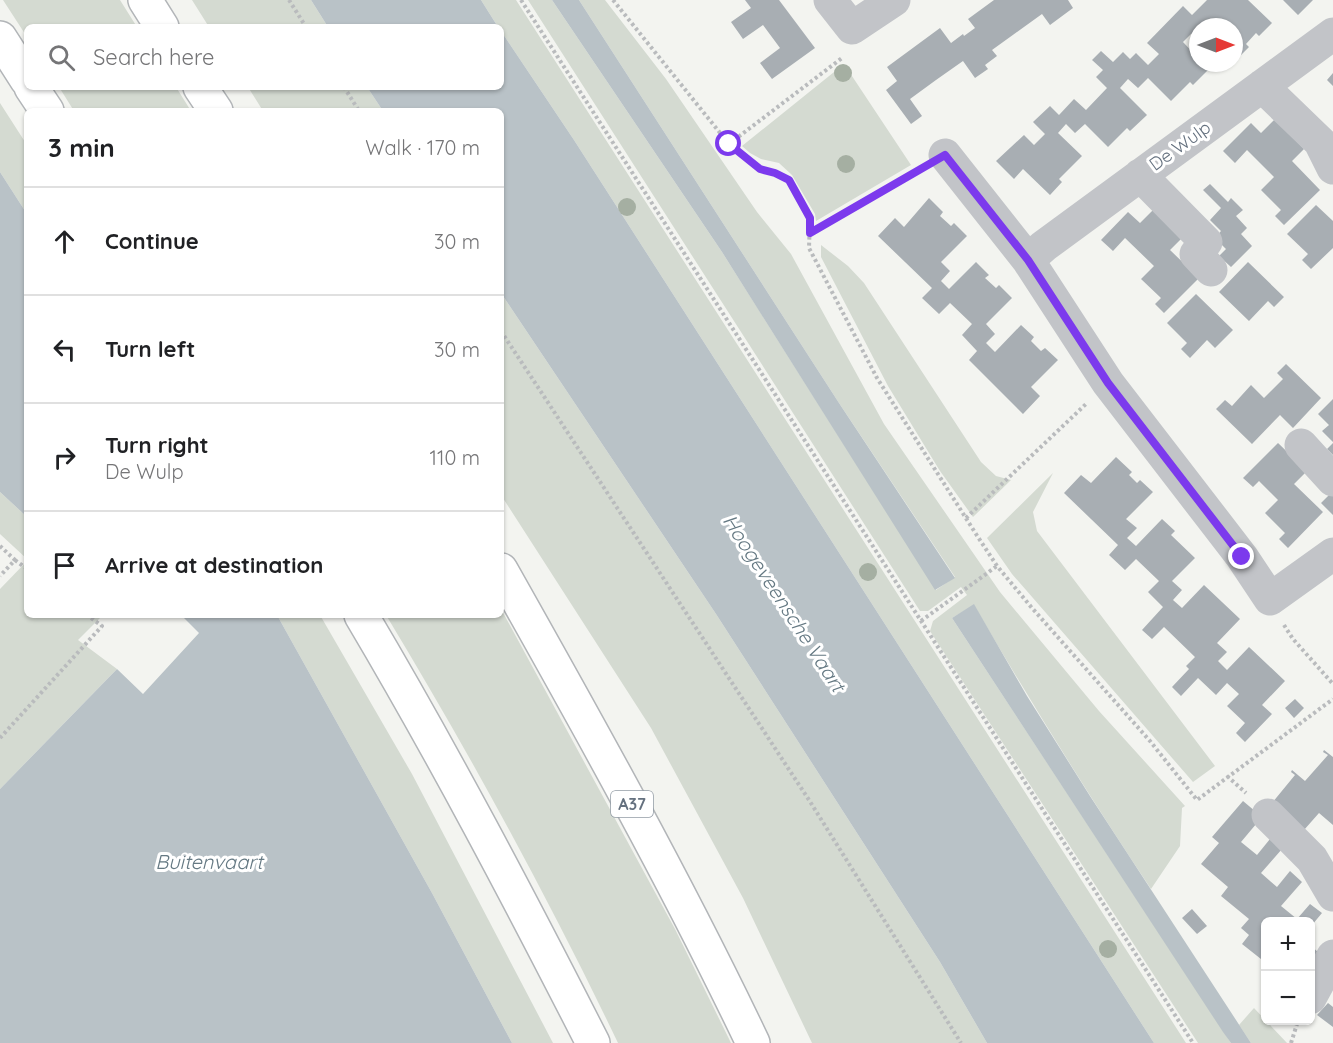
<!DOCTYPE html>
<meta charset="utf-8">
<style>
body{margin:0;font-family:Quicksand,sans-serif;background:#f6f6f6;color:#202124}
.controls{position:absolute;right:18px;bottom:18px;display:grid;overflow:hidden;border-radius:9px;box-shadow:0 2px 4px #0004}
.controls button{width:54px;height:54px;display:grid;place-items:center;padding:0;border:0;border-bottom:2px solid #e0e0e0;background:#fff;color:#202124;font:30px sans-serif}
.compass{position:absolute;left:1189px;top:18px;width:54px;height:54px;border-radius:50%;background:#fff;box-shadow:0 2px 4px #0004;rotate:90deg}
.stop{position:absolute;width:18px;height:18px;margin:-14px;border:4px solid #7c3aed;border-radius:50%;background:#fff}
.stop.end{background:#7c3aed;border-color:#fff;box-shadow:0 2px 6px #0008}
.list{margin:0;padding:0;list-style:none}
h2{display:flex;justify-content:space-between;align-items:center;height:78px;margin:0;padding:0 24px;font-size:26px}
h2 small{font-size:20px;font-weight:400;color:#757577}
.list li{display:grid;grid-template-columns:39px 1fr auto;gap:18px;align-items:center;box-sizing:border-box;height:108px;padding:0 24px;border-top:2px solid #e0e0e0}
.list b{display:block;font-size:22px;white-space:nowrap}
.list p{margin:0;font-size:20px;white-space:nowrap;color:#757577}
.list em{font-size:20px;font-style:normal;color:#757577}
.icon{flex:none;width:33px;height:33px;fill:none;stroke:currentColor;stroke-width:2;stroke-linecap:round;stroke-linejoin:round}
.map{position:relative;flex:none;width:1333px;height:1043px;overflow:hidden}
.search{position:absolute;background:#fff;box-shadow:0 2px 4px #0004;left:24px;top:24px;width:480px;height:66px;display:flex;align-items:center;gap:15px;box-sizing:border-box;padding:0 21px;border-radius:9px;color:#757577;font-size:22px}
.panel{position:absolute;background:#fff;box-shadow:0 2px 4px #0004;left:24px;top:108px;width:480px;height:510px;border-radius:9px}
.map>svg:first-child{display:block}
.green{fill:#d4dad1}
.water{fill:#b9c2c7}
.building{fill:#a8aeb3}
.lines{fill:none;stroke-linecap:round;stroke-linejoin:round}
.highway-casing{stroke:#b2b5b8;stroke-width:36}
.path{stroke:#b9bbbd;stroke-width:4;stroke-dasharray:3 3;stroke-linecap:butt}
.minor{stroke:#c2c4c8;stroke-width:33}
.highway{stroke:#fff;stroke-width:33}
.tree{fill:#a5afa2}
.route{stroke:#7c3aed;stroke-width:8}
.labels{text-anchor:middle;stroke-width:6;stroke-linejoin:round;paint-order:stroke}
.shield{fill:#fff;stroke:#939ca5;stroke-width:1.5}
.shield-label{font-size:16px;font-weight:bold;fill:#65717f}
.street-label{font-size:18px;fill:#65717f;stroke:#fff}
.water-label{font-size:20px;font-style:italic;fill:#657983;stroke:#fff}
</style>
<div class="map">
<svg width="1333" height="1043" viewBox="0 0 1333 1043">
<rect width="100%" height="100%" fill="#f3f4f0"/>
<path class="green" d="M3 0H120L137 27H27V37Z
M192 0H311L328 27H209Z
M481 0H516L1186 1043H1154L574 140 501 31V27H498Z
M528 0H552L722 252 936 590 955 577 839 403 579 0H605L666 79 757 212 791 254 884 424 1000 592 1099 711 1185 806 1182 808 1180 846 1151 889C1089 796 1030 701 974 605L952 618 1231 1043H1198L930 631 933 621 967 595 961 587 928 611H920Z
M844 64 911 165 816 221 815 214 792 175 779 163 761 159 750 153 742 146Z
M59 87H176L191 111H74Z
M248 87H367L383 111H263Z
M0 103 27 145V214L0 172Z
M821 245 848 266 864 283 981 462 996 476 1011 480 973 517 940 471 888 386 821 257Z
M501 293 716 614 940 962 987 1043H812L743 898 651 728 501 495Z
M1053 473 1033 512 1037 531 1215 766 1193 782 1012 574 987 538Z
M0 492 27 517V559L0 534Z
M27 561V615H103L78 640 117 669 0 789V589Z
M501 609 675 929 731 1043H618C548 897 470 754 386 615H501Z
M277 615H320L412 774 553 1043H512L432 893Z
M1254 1008 1287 1043H1251L1239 1025Z"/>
<path class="water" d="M311 0H481L498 27H328Z
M552 0H579L839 403 955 578 935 590 722 252Z
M501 31 574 140 1154 1043H987L940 962 716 614 501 293V111H383L367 87H501Z
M0 172 27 214V517L0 492Z
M974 604 1027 696 1090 796 1251 1043H1231L1223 1032 952 618Z
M181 615H277L432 893 512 1043H0V789L117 669 143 694 199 633Z"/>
<path class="building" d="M745 0H779L815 48 772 79 760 63 780 48 763 25 743 39 731 22 751 8Z
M994 0H1068L1073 8 1050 25 1042 14 992 50 997 56 985 65 988 69 975 78 963 61 936 80 910 99 922 116 911 124 886 90 897 81 887 67 940 28 951 43 963 34 964 36 975 28 968 19Z
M1207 0H1248L1272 23 1259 36 1256 33 1246 44 1249 47 1237 59 1234 57V27H1198V41L1191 34 1183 42 1198 58V63H1203L1209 69 1193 85 1190 82 1171 101 1148 78 1138 88 1128 79 1120 88 1147 115 1130 131 1127 128 1108 147 1085 124 1075 133 1066 124 1058 133 1082 156 1059 179 1062 182 1050 195 1023 169 1014 179 996 161 1024 135 1034 145 1045 134 1033 122 1050 106 1059 115 1074 99 1086 110 1107 88 1096 77 1103 70 1092 60 1101 51 1113 62 1123 52 1130 59 1136 53 1148 65 1159 54 1147 43 1183 6 1192 15Z
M1283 0H1313L1298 15Z
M1333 73V86L1327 80Z
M1275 119 1304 149 1292 161 1320 190 1284 225 1275 216 1281 210 1261 190 1274 177 1247 150 1235 163 1223 151 1251 123 1261 133Z
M1210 184 1228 202 1231 198 1243 210 1236 216 1247 228 1241 234 1252 246 1231 267 1219 256 1226 249 1215 238 1221 231 1210 220 1221 208 1203 190Z
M929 198 943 212 940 216 951 226 954 223 967 236 941 262 950 271 941 281 949 289 976 262 989 275 985 278 996 288 999 285 1012 298 986 324 995 334 986 343 995 352 1021 325 1034 337 1031 341 1041 351 1045 348 1058 360 1031 387 1040 396 1023 414 969 360 977 351 962 335 972 324 950 303 939 314 922 298 932 288 878 236 895 218 904 227Z
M1316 205 1333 221V248L1311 269 1302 260 1308 254 1287 234Z
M1154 209 1183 237 1170 250 1199 278 1164 313 1155 304 1161 298 1141 279 1154 266 1125 238 1113 251 1101 240 1128 212 1140 223Z
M1248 262 1284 297 1274 307 1268 301 1249 321 1219 292Z
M1196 294 1233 330 1215 348 1207 340 1190 358 1181 349 1187 343 1167 323Z
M1286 364 1321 398 1293 428 1280 415 1252 444 1216 409 1225 400 1232 406 1251 385 1264 398 1283 379 1277 373Z
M1333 399V442L1322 431 1329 425 1318 414Z
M1278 443 1307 471 1294 484 1323 512 1288 548 1279 539 1285 533 1265 513 1278 500 1259 481 1253 487 1243 478Z
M1333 443V455L1327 449Z
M1116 457 1132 472 1129 475 1137 483 1140 480 1153 492 1126 519 1137 528 1127 538 1136 546 1162 519 1175 531 1171 535 1195 558 1172 581 1182 590 1173 600 1182 608 1204 585 1240 619 1217 643 1227 652 1218 661 1227 670 1249 647 1285 681 1262 705 1272 714 1245 742 1236 733 1245 723 1227 706 1239 694 1227 683 1216 695 1198 678 1181 696 1172 687 1189 669 1186 666 1195 657 1164 627 1152 639 1142 630 1163 607 1148 592 1159 581 1136 559 1125 570 1109 555 1118 545 1064 493 1081 475 1091 483Z
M1333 491V515L1321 503Z
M1295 699 1304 708 1294 718 1285 708Z
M1324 750 1333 757V825L1319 813 1304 830 1272 803 1295 775 1291 772 1292 770 1305 781 1328 755 1323 752Z
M1243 801 1262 817 1241 842 1257 855 1270 839 1282 849 1261 873 1277 887 1290 871 1302 882 1281 906 1297 919 1310 904 1322 913 1312 925 1311 921H1266V963L1242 944 1249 935 1241 928 1249 919 1221 896 1228 887 1201 864 1219 843 1212 837Z
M1192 909 1207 926 1197 934 1182 918Z
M1311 946 1318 952 1311 962Z
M1328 1003 1333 1007V1027L1317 1015Z"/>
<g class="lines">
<defs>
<path id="highway" d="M145 0 162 27
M0 38 27 80
M31 87 47 111
M200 87 216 111
M501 570C589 726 676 882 753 1043
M361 615C444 755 519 898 593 1043"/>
</defs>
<use href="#highway" class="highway-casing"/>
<path class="path" d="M289 0 306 27
M521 0 1193 1043
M613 0 729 144 760 169 775 173 789 180 810 218 809 248 877 378 976 534 997 566 1032 608 1150 741 1197 800 1333 699
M344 87 359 111
M729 144 842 58
M810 233 919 170
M501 331 809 800 961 1043
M966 518 1086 404
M0 546 15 560 0 576
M15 560 27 569
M921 621 997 566
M1284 625 1293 639 1333 684
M0 738 102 626 87 615
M1227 776 1246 793
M1291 1043 1297 1024"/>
<path class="minor" d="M830 0 852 28 894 0
M1333 34 1044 246 1028 260 1108 383 1242 557 1270 599 1333 554
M1262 86 1320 142 1333 168
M945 155 1028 260
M1140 175 1206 242 1196 254 1211 270
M1301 445 1333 480
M1268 815 1312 859 1333 895
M1310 998 1333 956"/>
<use href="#highway" class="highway"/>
</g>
<g class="tree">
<circle cx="843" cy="73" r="9"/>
<circle cx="846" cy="164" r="9"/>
<circle cx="627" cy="207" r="9"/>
<circle cx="868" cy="572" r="9"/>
<circle cx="1108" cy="949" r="9"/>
</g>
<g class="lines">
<path class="route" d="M729 144 760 169 775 173 789 180 810 218V233L945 155 1028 260 1108 383 1242 557"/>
</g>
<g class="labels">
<rect class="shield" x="611" y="791" width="42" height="26" rx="4.5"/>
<g class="shield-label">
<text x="632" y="810">A37</text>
</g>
<g class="street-label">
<text transform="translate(1180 146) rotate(-36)" y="6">De Wulp</text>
</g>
<g class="water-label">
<text transform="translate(784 603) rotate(57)" y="7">Hoogeveensche Vaart</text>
<text x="209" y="869">Buitenvaart</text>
</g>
</g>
</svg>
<div class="controls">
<button>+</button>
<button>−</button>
</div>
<svg class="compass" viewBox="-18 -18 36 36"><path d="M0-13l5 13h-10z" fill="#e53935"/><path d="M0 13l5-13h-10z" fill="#757577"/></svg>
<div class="stop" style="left:729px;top:144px"></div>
<div class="stop end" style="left:1242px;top:557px"></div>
<div class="search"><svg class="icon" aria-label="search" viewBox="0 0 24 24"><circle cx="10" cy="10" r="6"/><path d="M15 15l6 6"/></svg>Search here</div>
<section class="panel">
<h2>3 min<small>Walk · 170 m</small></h2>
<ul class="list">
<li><svg class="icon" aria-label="ahead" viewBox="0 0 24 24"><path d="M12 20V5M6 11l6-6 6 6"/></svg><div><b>Continue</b></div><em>30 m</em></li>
<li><svg class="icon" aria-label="left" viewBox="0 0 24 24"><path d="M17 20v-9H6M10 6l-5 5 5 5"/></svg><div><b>Turn left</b></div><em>30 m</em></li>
<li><svg class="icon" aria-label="right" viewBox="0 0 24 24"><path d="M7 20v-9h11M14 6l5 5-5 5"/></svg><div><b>Turn right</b><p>De Wulp</p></div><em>110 m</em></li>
<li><svg class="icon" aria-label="arrive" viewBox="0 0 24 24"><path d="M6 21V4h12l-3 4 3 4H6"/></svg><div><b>Arrive at destination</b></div></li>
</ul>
</section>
</div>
